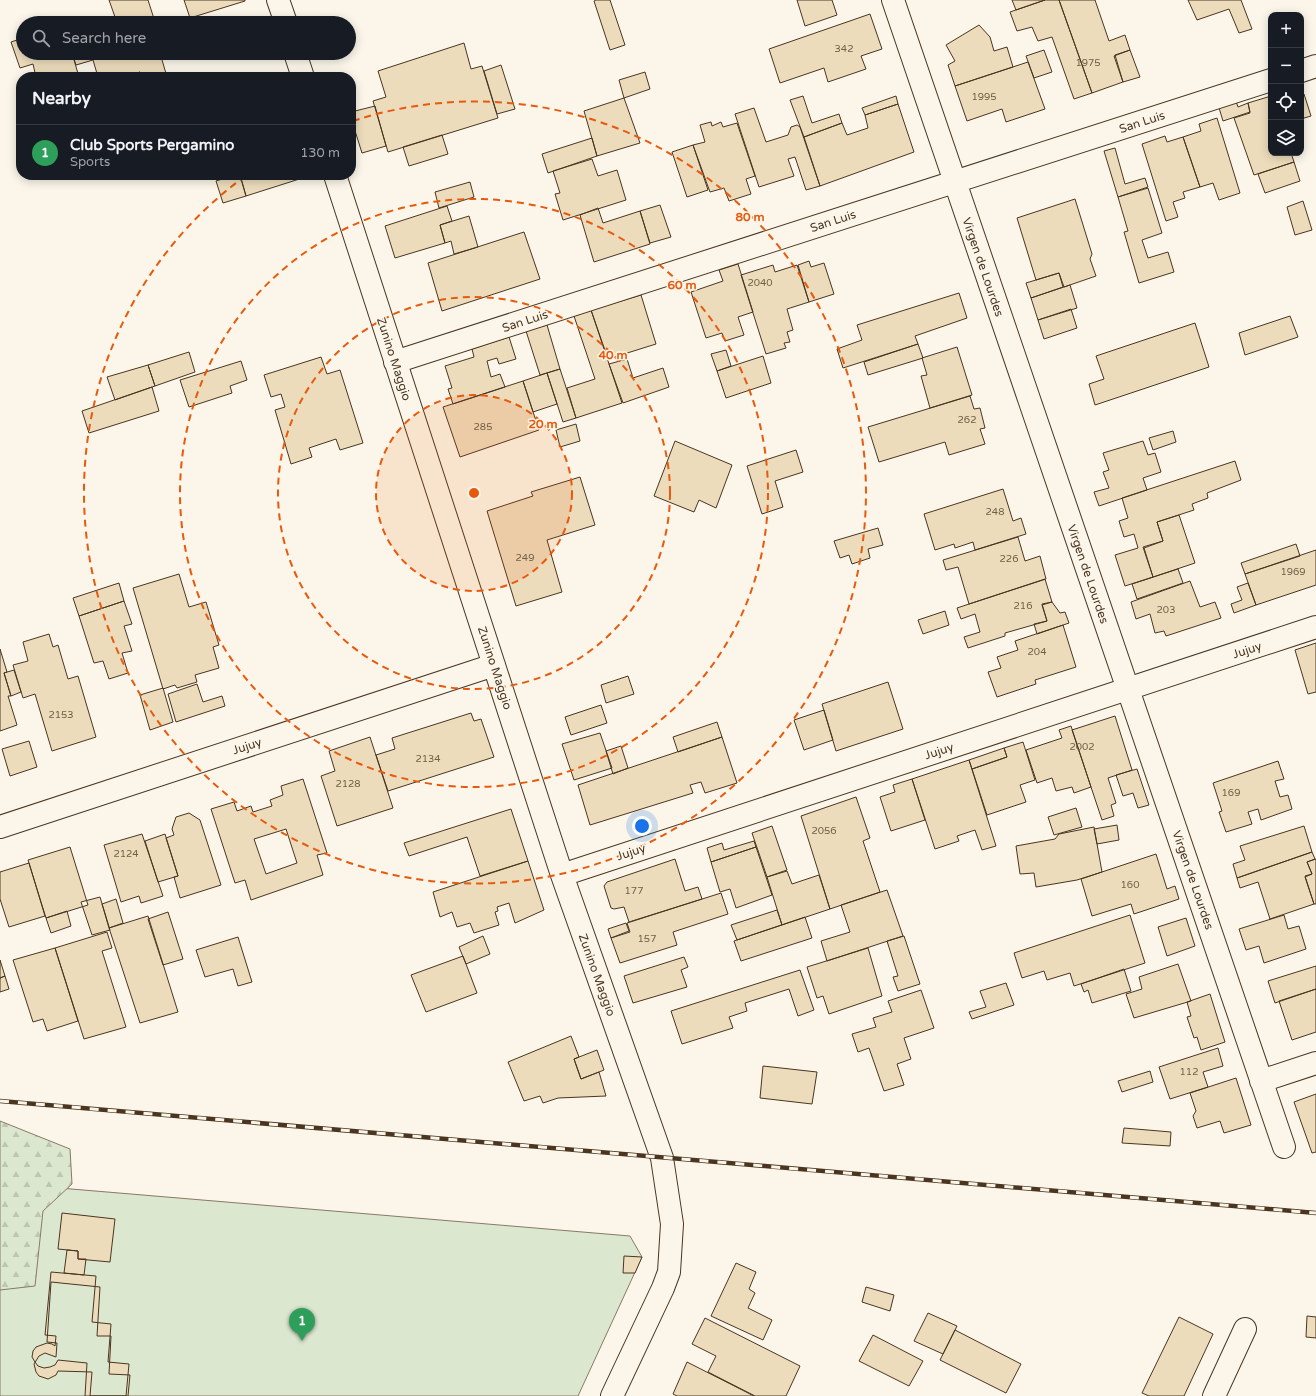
<!DOCTYPE html>
<meta charset="utf-8">
<style>
body{margin:0;font-family:"Varela Round",sans-serif;background:#20242c;color:#f1f3f6}
.controls{position:absolute;right:12px;top:12px;display:grid;overflow:hidden;border-radius:8px;box-shadow:0 2px 10px #0003}
.controls button{width:36px;height:36px;display:grid;place-items:center;padding:0;border:0;border-bottom:1px solid #363941;background:#171b24;color:#f1f3f6;font:20px sans-serif}
.you{position:absolute;left:642px;top:826px;width:14px;height:14px;margin:-10px;border:3px solid #fff;border-radius:50%;background:#1a73e8;box-shadow:0 0 0 6px #1a73e833}
.badge{display:grid;place-items:center;width:26px;height:26px;border-radius:50%;background:#8c9099;color:#fff;font-size:13px;font-weight:700}
.pin{position:absolute;translate:-50% -33px;filter:drop-shadow(0 1px 2px #0008)}
.pin::after{content:'';position:absolute;top:21px;width:14px;height:12px;background:inherit;clip-path:polygon(0 0,100% 0,50% 100%)}
.list{margin:0;padding:0;list-style:none}
h2{display:flex;justify-content:space-between;align-items:center;height:52px;margin:0;padding:0 16px;font-size:17px}
h2 small{font-size:13px;font-weight:400;color:#9ea1a6}
.list li{display:grid;grid-template-columns:26px 1fr auto;gap:12px;align-items:center;box-sizing:border-box;height:56px;padding:0 16px;border-top:1px solid #363941}
.list b{display:block;font-size:15px;white-space:nowrap}
.list p{margin:0;font-size:13px;white-space:nowrap;color:#9ea1a6}
.list em{font-size:13px;font-style:normal;color:#9ea1a6}
.icon{flex:none;width:22px;height:22px;fill:none;stroke:currentColor;stroke-width:2;stroke-linecap:round;stroke-linejoin:round}
.map{position:relative;flex:none;width:1316px;height:1396px;overflow:hidden}
.search{position:absolute;background:#171b24;box-shadow:0 2px 10px #0003;left:16px;top:16px;width:340px;height:44px;display:flex;align-items:center;gap:10px;box-sizing:border-box;padding:0 14px;border-radius:22px;color:#9ea1a6;font-size:15px}
.panel{position:absolute;background:#171b24;box-shadow:0 2px 10px #0003;left:16px;top:72px;width:340px;height:108px;border-radius:16px}
.map>svg:first-child{display:block}
.grass{fill:#dce7d0;stroke:#887966}
.forest{fill:url(#forest-firs);stroke:#887966}
.building{fill:#ecdcbc;stroke:#4a3520;fill-rule:evenodd}
.lines{fill:none;stroke-linecap:round;stroke-linejoin:round}
.street-casing{stroke:#4a3520;stroke-width:24}
.street{stroke:#fbf6e9;stroke-width:22}
.rail-casing{stroke:#4a3520;stroke-width:4.5}
.rail{stroke:#fbf6e9;stroke-width:3;stroke-dasharray:9;stroke-linecap:butt}
.ring{fill:none;stroke:#e8590c;stroke-width:2;stroke-dasharray:7 5}
.labels{text-anchor:middle;stroke-width:3;stroke-linejoin:round;paint-order:stroke}
.number-label{font-size:10px;fill:#725f47}
.street-label{font-size:12px;fill:#4a3520;stroke:#fbf6e9}
.centre{fill:#e8590c;stroke:#fbf6e9;stroke-width:2}
.ring-label{font-size:12px;text-anchor:middle;font-weight:bold;fill:#e8590c;stroke:#fbf6e9;stroke-width:3;stroke-linejoin:round;paint-order:stroke}
</style>
<div class="map">
<svg width="1316" height="1396" viewBox="0 0 1316 1396">
<defs>
<pattern id="forest-firs" width="22" height="20" patternUnits="userSpaceOnUse"><rect width="22" height="20" fill="#dce7d0"/><path d="M5 1l3.5 6h-7zM16 11l3.5 6h-7z" fill="#bec7b2"/></pattern>
</defs>
<rect width="100%" height="100%" fill="#fbf6e9"/>
<path class="grass" d="M0 1183 630 1236 642 1257 578 1396H0Z"/>
<path class="forest" d="M0 1121 70 1149 72 1184 43 1211 35 1286 0 1290Z"/>
<path class="building" d="M109 0H148L155 22 97 23V22L115 17Z
M184 0H245V1L190 18Z
M596 0H610L625 45 610 50 594 1Z
M797 0H832L837 15 805 26Z
M1012 0H1045L1016 10Z
M1045 0H1059L1092 93 1074 99 1052 37 1038 41 1032 27 1017 31 1010 12Z
M1059 0H1095L1109 41 1125 35 1130 50 1114 56 1123 82 1092 93Z
M1188 0H1241L1252 29 1239 33 1229 9 1197 20Z
M870 14 882 49 861 56 866 69 828 82 824 68 780 83 769 49Z
M979 25 990 37 994 51 1007 47 1013 67 955 86 948 65 955 61 946 45Z
M23 38V53H54L55 55 62 53H72L79 77H36L33 64 20 68 11 42Z
M464 43 471 69 482 66 498 118 388 152 373 101 386 97 378 71Z
M1044 50 1052 72 1034 78 1026 56Z
M1130 50 1140 77 1123 82 1115 55Z
M72 53H160L167 77H142L140 72 125 77H98L93 60 76 65Z
M1028 62 1045 109 1006 122 1002 109 967 121 955 86Z
M501 65 515 109 497 114 484 71Z
M140 72 142 77H125Z
M645 72 650 89 624 98 619 80Z
M1301 94H1304L1311 116 1301 119Z
M1234 95 1238 107 1248 103 1250 112 1223 121 1217 101Z
M803 96 812 123 839 114 842 123 804 137 790 100Z
M896 96 898 104 865 115 862 108Z
M1271 96V153H1291L1294 162 1254 175 1234 118 1250 113 1248 103Z
M624 98 640 143 597 156 584 111Z
M898 104 914 152 820 186 804 137 842 123 847 135 868 128 865 115Z
M375 106 386 146 362 153 351 118V112Z
M754 108 766 142 788 135 791 127 797 125 800 127 820 186 806 190 795 157 788 159 794 176 759 187 735 114Z
M1217 118 1240 193 1219 200 1213 183 1200 187 1183 137 1201 131 1199 124Z
M711 122 712 126 721 122 723 127 737 123 755 176 746 179 751 194 729 201 724 188 710 192 693 145 705 142 700 125Z
M442 135 448 154 409 166 403 147Z
M1165 136 1167 142 1183 137 1200 187 1183 192 1185 198 1173 202 1178 217 1166 221 1142 144Z
M592 138 597 156 548 173 542 154Z
M693 145 708 190 687 197 672 152Z
M1115 148 1125 184 1145 178 1148 187 1118 197 1104 151Z
M592 159 598 176 617 170 626 200 563 220 555 194 560 193 553 171Z
M1294 162 1300 181 1265 193 1258 174Z
M235 175H240L246 196 223 203 216 181Z
M240 175H312L246 196Z
M470 182 474 197 439 208 435 192Z
M1148 188 1162 233 1142 240 1148 258 1168 252 1174 272 1139 283 1124 232 1128 231 1118 197Z
M1075 199 1092 254 1090 259 1096 276 1064 287 1059 273 1036 280 1017 218Z
M1303 201 1312 230 1295 235 1287 207Z
M660 205 671 237 650 243 640 211Z
M447 206 452 221 440 225 445 243 395 258 385 226Z
M598 208 603 223 640 211 650 244 594 262 580 215Z
M469 216 478 247 454 254 451 241 445 243 440 225Z
M524 232 540 279 442 311 428 263Z
M809 261 811 267 824 263 834 294 809 302 798 265Z
M738 264 753 312 738 317 744 335 725 341 722 333 706 338 691 292 723 281 719 270Z
M773 265 775 272 797 265 809 302 787 309 793 330 787 332 790 342 784 343 786 348 766 354 741 275Z
M1059 273 1063 287 1031 298 1026 283Z
M1070 285 1077 308 1038 320 1031 298Z
M959 293 967 318 915 336 918 344 843 368 837 349 862 340 857 325Z
M641 295 656 344 608 359 591 310Z
M1071 309 1077 328 1044 339 1038 320Z
M591 310 622 403 576 418 567 388 595 379 574 316Z
M1290 316 1298 337 1245 355 1239 333Z
M1195 323 1209 367 1095 405 1089 384 1104 379 1096 356Z
M547 325 560 369 540 375 526 331Z
M509 337 516 359 499 364 497 358 487 361 491 377 500 374 505 387 453 404 448 389 452 388 445 366 474 357 472 349Z
M918 344 923 358 868 375 864 362Z
M957 347 972 395 930 408 921 376 927 375 922 358Z
M726 350 731 366 717 371 711 354Z
M189 352 195 372 155 386 148 365Z
M763 356 771 383 726 398 717 371Z
M321 357 327 374 340 370 363 443 340 450 336 439 309 448 312 457 291 464 275 410 285 407 281 394 271 397 264 375Z
M627 359 633 378 663 368 669 387 623 403 609 364Z
M241 361 247 380 230 386 232 393 189 407 180 380Z
M148 365 155 386 115 400 107 377Z
M560 369 576 418 563 422 547 373Z
M547 373 557 404 533 412 523 381Z
M523 381 539 430 460 457 443 407Z
M152 387 159 411 89 433 82 411Z
M970 396 974 409 980 408 985 428 980 429 985 444 949 455 945 442 879 462 868 427Z
M576 424 580 441 560 447 556 430Z
M1173 431 1176 442 1153 450 1149 438Z
M675 441 732 465 716 508 699 500 694 512 654 496Z
M1143 441 1148 455 1155 453 1161 472 1143 478 1147 490 1099 506 1094 492 1109 488 1103 472 1109 470 1103 453Z
M796 450 803 472 775 481 783 507 762 514 747 466Z
M1235 461 1241 480 1207 493 1208 498 1192 504 1194 510 1157 522 1163 541 1143 547 1153 577 1125 586 1115 555 1138 548 1134 534 1124 537 1119 521 1128 518 1122 498Z
M580 477 595 525 547 540 562 592 516 606 487 511 533 496 531 492Z
M1003 489 1013 521 1021 518 1026 534 975 550 973 542 955 548 954 544 935 550 924 514Z
M1179 515 1195 563 1153 577 1144 548 1163 541 1157 522Z
M878 528 883 545 868 549 870 558 852 564 849 555 840 558 834 541Z
M1018 537 1025 561 1040 556 1046 579 969 604 958 567 946 570 943 560Z
M1296 544 1300 556 1245 574 1241 563Z
M1316 550V585L1256 605 1245 574Z
M1178 569 1183 583 1137 599 1132 584Z
M179 574 189 607 206 602 219 645 213 647 219 668 195 675 197 682 177 688 175 685 163 689 133 588Z
M1045 579 1052 602 1042 605 1047 621 1005 633V636L968 648 964 637 980 632 975 614 961 619 957 608Z
M1190 581 1200 607 1215 602 1221 618 1166 636 1164 631 1155 633 1150 614 1136 619 1131 602Z
M119 583 124 601 79 616 73 598Z
M1248 583 1256 605 1234 613 1231 604 1242 600 1237 587Z
M124 601 132 624 124 626 132 651 122 653 128 673 109 679 103 661 94 663 79 616Z
M1052 602 1060 613 1065 612 1069 623 1037 634 1034 624 1047 621 1042 604Z
M945 611 949 625 923 634 918 620Z
M1063 625 1076 667 1035 680 1036 684 997 697 988 672 1001 668 997 657 1018 650 1015 641Z
M49 634 53 647 58 645 68 679 78 676 96 737 52 751 35 694 23 698 13 665 28 661 23 642Z
M1316 643V692L1308 694 1295 650Z
M0 649 7 672 4 673 11 696H8L17 725 0 731Z
M14 670 21 692 11 696 4 673Z
M628 676 634 694 606 703 601 685Z
M888 682 903 729 836 751 822 704Z
M197 684 203 702 222 696 225 706 176 722 168 694Z
M163 688 173 722 150 730 140 695Z
M601 705 607 723 571 735 565 717Z
M824 710 833 740 804 750 794 720Z
M471 713 474 721 481 719 494 757 388 791 376 755 395 749 392 738Z
M1115 716 1132 770 1108 778 1116 803 1111 805 1114 816 1102 820 1072 730Z
M717 722 722 737 678 752 673 737Z
M1071 726 1091 787 1074 793 1072 787 1056 791 1052 778 1037 783 1026 750 1062 738 1059 730Z
M600 733 612 768 574 780 562 744Z
M370 737 393 808 337 826 321 776 335 771 329 751Z
M722 737 737 783 705 793 701 782 690 785 693 793 590 825 578 785Z
M29 741 37 767 10 776 2 749Z
M1023 742 1035 780 1020 785 1026 802 987 815 972 769 1007 757 1004 748Z
M621 746 628 768 613 774 606 751Z
M1004 748 1007 757 972 769 969 760Z
M969 760 996 846 982 850 975 830 957 836 959 841 935 849 912 779Z
M1278 761 1284 779 1275 781 1280 797 1288 795 1292 809 1261 820 1258 809 1248 812 1252 824 1226 832 1219 812 1222 811 1213 783Z
M1137 769 1149 805 1138 808 1133 793 1123 796 1116 775Z
M303 779 327 853 317 855 323 875 251 900 245 880 235 883 211 809 234 802 237 811 251 806 253 812 272 806 270 800 283 795 281 786ZM286 829 297 863 266 874 254 839Z
M912 779 925 820 891 831 880 797 895 792 893 785Z
M856 797 870 838 863 841 880 892 830 909 801 816Z
M1076 808 1082 827 1054 835 1048 817Z
M511 809 528 861 480 876 467 837 409 856 404 843Z
M189 813 200 820 221 885 180 898 174 877 178 876 166 838 174 835 172 829 176 817Z
M1117 825 1119 840 1097 844 1094 829Z
M772 826 787 870 767 877 752 833Z
M1304 826 1312 852 1237 878 1233 864 1245 860 1240 846Z
M1094 827 1102 872 1077 880 1036 887 1034 873 1020 874 1016 846 1055 839 1059 834Z
M142 834 163 896 141 903 139 896 121 902 104 845Z
M165 834 178 876 158 882 145 841Z
M754 841 756 847 711 862 707 848 722 843 724 850Z
M70 847 88 905 46 918 28 860Z
M756 847 772 895 736 908 730 889 720 892 711 862Z
M1312 852 1315 859 1307 862 1312 874 1305 876 1314 904 1270 919 1258 882 1240 888 1237 878Z
M1156 854 1167 889 1175 886 1179 899 1134 914 1131 904 1092 916 1081 879Z
M675 859 685 891 698 887 702 899 629 922 624 907 614 909 611 908 604 886 607 882Z
M1316 859V904H1314L1305 877 1312 874 1307 862Z
M528 861 544 910 515 923 509 903 497 907 498 911 495 912 499 925 474 933 470 923 457 927 452 912 440 917 433 892Z
M29 863 45 916 9 927 0 899V872Z
M787 871 792 884 819 875 830 909 782 925 767 877Z
M887 890 903 936 827 961 821 941 850 932 841 905Z
M721 893 728 914 673 932 677 945 620 963 611 938 630 932 627 923Z
M100 897 110 930 92 935 81 902Z
M116 899 123 923 109 928 102 904Z
M777 910 782 925 737 940 731 925Z
M67 911 71 926 51 933 46 918Z
M168 912 183 959 163 965 148 919Z
M1130 915 1145 963 1074 986 1070 973 1047 980 1044 971 1022 978 1014 953Z
M1284 915 1288 929 1299 926 1306 949 1264 963 1259 946 1246 950 1239 929Z
M148 916 178 1012 140 1023 109 928Z
M805 917 812 938 741 961 734 941Z
M1186 918 1195 946 1167 956 1158 927Z
M626 923 629 931 611 938 608 929Z
M107 932 112 948 102 951 126 1027 84 1039 55 948Z
M483 936 490 954 466 964 459 947Z
M904 936 920 984 898 991 893 977 898 976 887 941Z
M238 937 252 982 238 986 233 969 205 977 196 950Z
M55 948 78 1021 47 1031 43 1019 33 1022 13 960Z
M868 948 882 996 829 1014 823 996 817 998 807 967Z
M463 956 477 993 426 1012 411 975Z
M684 957 688 967 681 970 687 987 633 1003 624 976Z
M0 960 5 976 0 978Z
M1178 964 1191 1001 1134 1018 1126 994 1142 989 1139 977Z
M1316 966V989L1275 1003 1268 981Z
M1124 969 1131 991 1092 1003 1088 990 1084 992 1081 984Z
M800 970 814 1010 798 1016 789 989 745 1003 747 1011 729 1017 733 1028 682 1044 671 1011Z
M5 976 9 989 0 992V978Z
M1006 983 1014 1005 972 1019 969 1012 986 1007 980 991Z
M1316 989V1032L1292 1040 1279 1001Z
M921 990 934 1028 904 1038 911 1059 897 1064 904 1085 884 1091 869 1048 858 1052 852 1034 876 1027 873 1018 892 1012 888 1001Z
M1210 994 1225 1042 1201 1050 1197 1037 1194 1038 1187 1017 1191 1016 1187 1002Z
M571 1036 579 1057 574 1059 581 1079 599 1072 606 1096 558 1098 543 1103 540 1096 524 1101 508 1062Z
M1218 1048 1223 1066 1203 1072 1208 1087 1170 1099 1159 1067Z
M597 1050 604 1070 581 1079 574 1059Z
M763 1066 817 1072 812 1104 760 1098Z
M1150 1071 1153 1082 1122 1092 1118 1081Z
M1236 1078 1251 1125 1224 1133 1220 1121 1197 1128 1193 1116 1196 1111 1190 1093Z
M1316 1094V1152L1312 1153 1294 1102Z
M1124 1128 1171 1132 1170 1146 1122 1143Z
M62 1213 115 1219 110 1262 78 1259V1251L58 1249Z
M67 1250 78 1251V1259H86L84 1275 64 1273Z
M624 1256 642 1257 635 1273H623Z
M736 1263 756 1272 749 1289 755 1293 748 1308 772 1320 763 1340 711 1316Z
M51 1272 96 1276 92 1322 111 1324 108 1362 129 1364 126 1396H85L87 1363 58 1360 55 1365 50 1367 44 1368 38 1366 35 1362 32 1357 33 1351 36 1347 47 1343 52 1344 55 1346 56 1336 45 1335Z
M51 1282 100 1287 97 1336H111L109 1374 130 1375 128 1396H90L92 1372 58 1371 56 1375 48 1379 39 1376 36 1372 34 1364 39 1356 45 1353 56 1357 57 1343 47 1342Z
M866 1287 894 1295 890 1311 862 1302Z
M928 1313 957 1326 943 1354 914 1341Z
M1307 1316 1316 1317V1338L1306 1337Z
M1179 1317 1213 1334 1184 1396H1149L1142 1393Z
M705 1318 800 1366 786 1396H755L708 1372 716 1356 692 1344Z
M955 1330 1021 1364 1006 1393 940 1360Z
M873 1335 923 1361 909 1386 859 1361Z
M687 1362 754 1396H677L673 1394Z"/>
<g class="lines">
<defs>
<path id="street" d="M278 0 286 23
M893 0 1284 1147
M295 53 303 77
M1301 71 1316 66
M335 175 562 875 662 1158 672 1224 669 1272 663 1288 612 1396
M395 362 1271 80
M0 827 494 665
M562 875 1316 627
M1261 1081 1316 1063
M1214 1396 1245 1329"/>
</defs>
<use href="#street" class="street-casing"/>
<use href="#street" class="street"/>
<defs>
<path id="rail" d="M0 1101 1316 1213"/>
</defs>
<use href="#rail" class="rail-casing"/>
<use href="#rail" class="rail"/>
</g>
<circle cx="474" cy="493" r="98" fill="#e8590c" fill-opacity=".12"/>
<g class="ring">
<circle cx="474" cy="493" r="98"/>
<circle cx="474" cy="493" r="196"/>
<circle cx="474" cy="493" r="294"/>
<path d="M353 121A391 391 0 1 1 244 177"/>
</g>
<g class="labels">
<g class="number-label">
<text x="844" y="52">342</text>
<text x="1088" y="66">1975</text>
<text x="984" y="100">1995</text>
<text x="760" y="286">2040</text>
<text x="967" y="423">262</text>
<text x="483" y="430">285</text>
<text x="995" y="515">248</text>
<text x="525" y="561">249</text>
<text x="1009" y="562">226</text>
<text x="1293" y="575">1969</text>
<text x="1023" y="609">216</text>
<text x="1166" y="613">203</text>
<text x="1037" y="655">204</text>
<text x="61" y="718">2153</text>
<text x="1082" y="750">2002</text>
<text x="428" y="762">2134</text>
<text x="348" y="787">2128</text>
<text x="1231" y="796">169</text>
<text x="824" y="834">2056</text>
<text x="126" y="857">2124</text>
<text x="1130" y="888">160</text>
<text x="634" y="894">177</text>
<text x="647" y="942">157</text>
<text x="1189" y="1075">112</text>
</g>
<g class="street-label">
<text transform="translate(1142 122) rotate(-18)" y="4">San Luis</text>
<text transform="translate(833 221) rotate(-18)" y="4">San Luis</text>
<text transform="translate(983 267) rotate(71)" y="4">Virgen de Lourdes</text>
<text transform="translate(525 321) rotate(-18)" y="4">San Luis</text>
<text transform="translate(394 359) rotate(72)" y="4">Zunino Maggio</text>
<text transform="translate(1088 574) rotate(71)" y="4">Virgen de Lourdes</text>
<text transform="translate(1247 650) rotate(-18)" y="4">Jujuy</text>
<text transform="translate(495 668) rotate(72)" y="4">Zunino Maggio</text>
<text transform="translate(247 746) rotate(-18)" y="4">Jujuy</text>
<text transform="translate(939 751) rotate(-18)" y="4">Jujuy</text>
<text transform="translate(631 852) rotate(-18)" y="4">Jujuy</text>
<text transform="translate(1193 880) rotate(71)" y="4">Virgen de Lourdes</text>
<text transform="translate(597 975) rotate(70)" y="4">Zunino Maggio</text>
</g>
</g>
<circle cx="474" cy="493" r="6" class="centre"/>
<g class="ring-label">
<text x="750" y="221">80 m</text>
<text x="682" y="289">60 m</text>
<text x="613" y="359">40 m</text>
<text x="543" y="428">20 m</text>
</g>
</svg>
<div class="controls">
<button>+</button>
<button>−</button>
<button><svg class="icon" aria-label="locate" viewBox="0 0 24 24"><circle cx="12" cy="12" r="6"/><path d="M12 2v4M12 18v4M2 12h4M18 12h4"/></svg></button>
<button><svg class="icon" aria-label="layers" viewBox="0 0 24 24"><path d="M12 4l9 5-9 5-9-5zM3 14l9 5 9-5"/></svg></button>
</div>
<div class="you"></div>
<div class="pin badge" style="left:302px;top:1341px;background:#2e9e5b">1</div>
<div class="search"><svg class="icon" aria-label="search" viewBox="0 0 24 24"><circle cx="10" cy="10" r="6"/><path d="M15 15l6 6"/></svg>Search here</div>
<section class="panel">
<h2>Nearby<small></small></h2>
<ul class="list">
<li><span class="badge" style="background:#2e9e5b">1</span><div><b>Club Sports Pergamino</b><p>Sports</p></div><em>130 m</em></li>
</ul>
</section>
</div>
